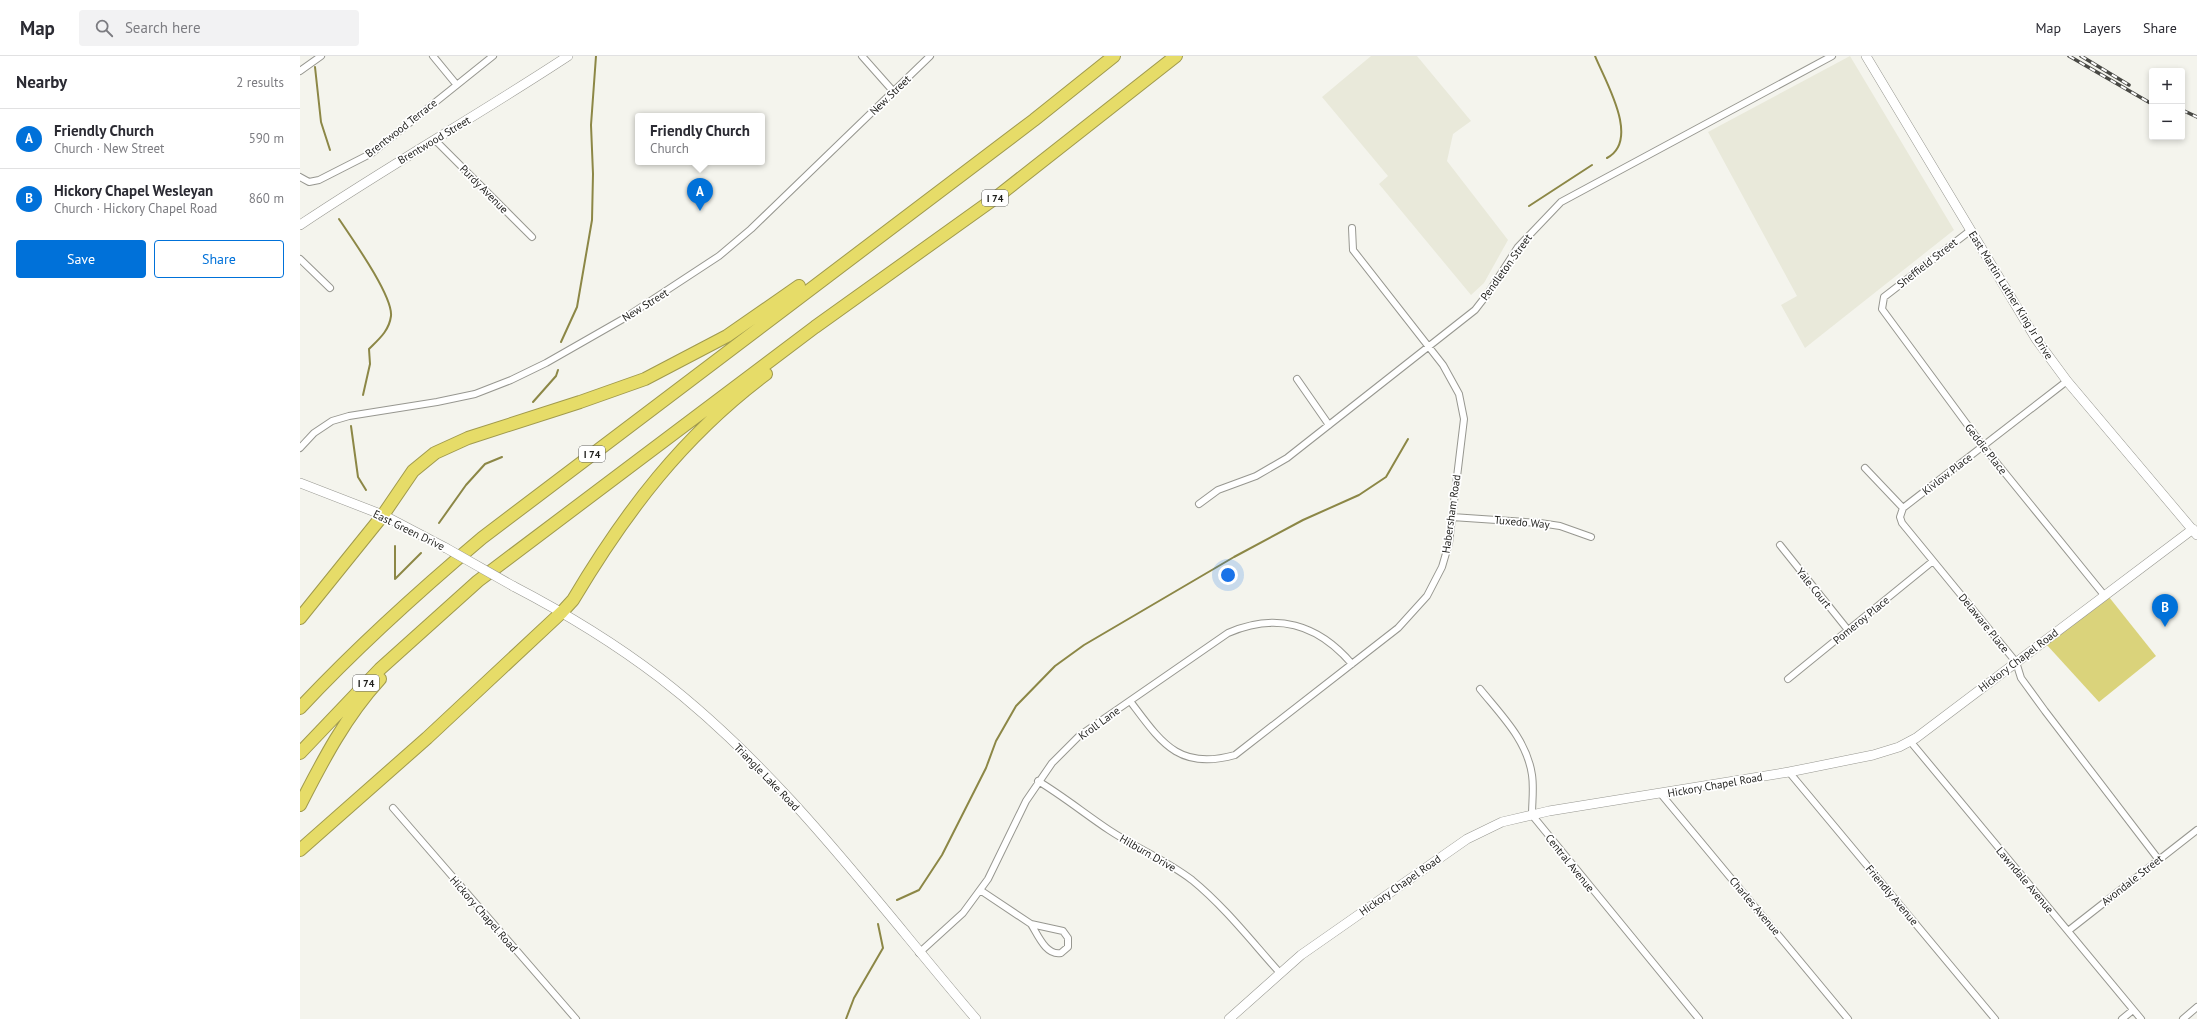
<!DOCTYPE html>
<meta charset="utf-8">
<style>
body{margin:0;font-family:"PT Sans",sans-serif;background:#f2f2f3;color:#2b2b33}
.controls{position:absolute;right:12px;top:12px;display:grid;overflow:hidden;border-radius:4px;box-shadow:0 2px 6px #0003}
.controls button{width:36px;height:36px;display:grid;place-items:center;padding:0;border:0;border-bottom:1px solid #e1e1e2;background:#fff;color:#2b2b33;font:20px sans-serif}
.you{position:absolute;left:928px;top:519px;width:14px;height:14px;margin:-10px;border:3px solid #fff;border-radius:50%;background:#1a73e8;box-shadow:0 0 0 6px #1a73e833}
.badge{display:grid;place-items:center;width:26px;height:26px;border-radius:50%;background:#0071d9;color:#fff;font-size:13px;font-weight:700}
.pin{position:absolute;translate:-50% -33px;filter:drop-shadow(0 1px 2px #0008)}
.pin::after{content:'';position:absolute;top:21px;width:14px;height:12px;background:inherit;clip-path:polygon(0 0,100% 0,50% 100%)}
.popup{position:absolute;left:335px;top:57px;width:130px;height:52px;box-sizing:border-box;display:grid;place-content:center;border-radius:4px;background:#fff;filter:drop-shadow(0 1px 3px #0005);font-size:13px;white-space:nowrap;color:#7c7c81}
.popup b{font-size:15px;color:#2b2b33}
.popup::after{content:'';position:absolute;left:50%;top:100%;margin-left:-8px;border:8px solid transparent;border-top-color:#fff}
.list{margin:0;padding:0;list-style:none}
h2{display:flex;justify-content:space-between;align-items:center;height:52px;margin:0;padding:0 16px;font-size:17px}
h2 small{font-size:13px;font-weight:400;color:#7c7c81}
.list li{display:grid;grid-template-columns:26px 1fr auto;gap:12px;align-items:center;box-sizing:border-box;height:60px;padding:0 16px;border-top:1px solid #e1e1e2}
.list b{display:block;font-size:15px;white-space:nowrap}
.list p{margin:0;font-size:13px;white-space:nowrap;color:#7c7c81}
.list em{font-size:13px;font-style:normal;color:#7c7c81}
.actions{display:flex;gap:8px;padding:12px 16px}
.actions a{flex:1;padding:9px 0;border:1px solid #0071d9;border-radius:4px;text-align:center;font-size:14px;color:#0071d9}
.actions .main{background:#0071d9;color:#fff}
.icon{flex:none;width:22px;height:22px;fill:none;stroke:currentColor;stroke-width:2;stroke-linecap:round;stroke-linejoin:round}
.map{position:relative;flex:none;width:1897px;height:963px;overflow:hidden}
header{display:flex;align-items:center;gap:24px;box-sizing:border-box;height:56px;padding:0 20px;background:#fff;border-bottom:1px solid #e1e1e2}
header strong{font-size:19px}
nav{display:flex;gap:22px;margin-inline-start:auto;font-size:14px}
.search{width:280px;height:36px;background:#f2f2f3;display:flex;align-items:center;gap:10px;box-sizing:border-box;padding:0 14px;border-radius:4px;color:#7c7c81;font-size:15px}
main{display:flex}
aside{flex:1;background:#fff}
.map>svg:first-child{display:block}
.built{fill:#e9e9da}
.green{fill:#dad37b}
.lines{fill:none;stroke-linecap:round;stroke-linejoin:round}
.stream{stroke:#8c8746;stroke-width:2}
.street-casing{stroke:#979790;stroke-width:8}
.secondary-casing{stroke:#979790;stroke-width:10}
.highway-casing{stroke:#a09a4d;stroke-width:14}
.street{stroke:#fff;stroke-width:6}
.secondary{stroke:#fff;stroke-width:9}
.highway{stroke:#e6dc68;stroke-width:12}
.rail-casing{stroke:#494945;stroke-width:3.5}
.rail{stroke:#fff;stroke-width:2;stroke-dasharray:6;stroke-linecap:butt}
.secondary-bridge-casing{stroke:#979790;stroke-width:10;stroke-linecap:butt}
.secondary-bridge{stroke:#fff;stroke-width:9}
.labels{text-anchor:middle;stroke-width:3.5;stroke-linejoin:round;paint-order:stroke}
.shield{fill:#fff;stroke:#626260;stroke-width:1}
.shield-label{font-size:10px;font-weight:bold;fill:#1f1f1c}
.street-label{font-size:11px;fill:#1f1f1c;stroke:#fff}
</style>
<header>
<strong>Map</strong>
<div class="search"><svg class="icon" aria-label="search" viewBox="0 0 24 24"><circle cx="10" cy="10" r="6"/><path d="M15 15l6 6"/></svg>Search here</div>
<nav><a>Map</a><a>Layers</a><a>Share</a></nav>
</header>
<main>
<aside>
<h2>Nearby<small>2 results</small></h2>
<ul class="list">
<li><span class="badge">A</span><div><b>Friendly Church</b><p>Church · New Street</p></div><em>590 m</em></li>
<li><span class="badge">B</span><div><b>Hickory Chapel Wesleyan</b><p>Church · Hickory Chapel Road</p></div><em>860 m</em></li>
</ul>
<div class="actions"><a class="main">Save</a><a>Share</a></div>
</aside>
<div class="map">
<svg width="1897" height="963" viewBox="0 0 1897 963">
<rect width="100%" height="100%" fill="#f4f4ed"/>
<path class="built" d="M1071 0H1117L1171 65 1153 78 1147 105 1208 184 1184 227 1171 239 1079 128 1088 120 1022 41Z
M1550 0 1654 174 1505 292 1481 249 1497 240 1408 76Z"/>
<path class="green" d="M1809 541 1856 600 1799 646 1746 588Z"/>
<g class="lines">
<path class="stream" d="M1295 0C1305 25 1341 84 1307 102
M15 11 21 66 30 94
M1229 150 1292 109
M39 163C51 181 93 240 91 260 89 275 79 283 69 293L70 308 63 339
M261 286 277 251 292 164 293 118 291 69 296 0
M233 346 256 320 258 314
M51 370 58 421 66 434
M139 467 166 429 185 408 202 401
M95 523 121 497
M95 523V490
M597 844 619 834 642 799 686 712 696 685 716 650 755 610 784 589 934 501 1003 464 1059 439 1086 421 1108 383
M546 963 554 942 583 892 578 868"/>
<defs>
<path id="street" d="M133 0 156 28
M562 0 593 35
M0 15 21 0
M135 84 232 181
M0 121 9 126 19 124 72 97 193 0
M1671 174 1584 241 1582 253 1683 390 1804 539
M0 203 30 232
M997 323 1029 369
M1767 325 1603 452 1600 461 1602 467 1716 606 1721 622 1745 655 1859 804
M0 392 14 377 32 365 49 360 137 346 175 338 211 324 246 307 323 263 419 200 451 173 630 0
M1565 412 1603 452
M899 448 918 434 956 420 987 402 1175 254 1189 236 1218 191 1261 146 1532 0
M1152 461 1240 467 1260 470 1291 481
M1480 489 1548 574
M1488 623 1633 505
M1180 633C1201 659 1227 684 1232 719 1234 732 1232 746 1232 759L1399 963
M830 645C861 686 878 715 935 699L1098 572 1127 540 1142 511 1149 487 1164 363 1159 338 1143 309 1053 194 1052 172
M1610 685 1841 963
M1489 716 1695 963
M738 725C763 740 785 758 809 774 836 792 866 804 892 824 925 851 952 886 980 917
M1361 738 1548 963
M93 752 276 963
M680 834 731 868 763 875 768 882V891L761 897C746 900 738 879 731 868
M1768 875 1897 774
M619 897 663 857 688 823 726 745 752 707 779 680 928 577C976 556 1018 568 1052 608
M1822 963 1833 954
M1883 963 1897 951"/>
<path id="secondary" d="M1566 0 1736 283 1767 325 1897 479
M0 169C88 110 180 58 268 0
M0 427 83 459 146 492
M213 530C265 557 313 586 360 622 483 717 576 846 676 963
M929 963 1001 899 1167 783 1202 766 1249 755 1489 716 1573 699 1599 691 1616 682 1893 473"/>
<path id="highway" d="M0 562 83 459 113 415 135 397 168 382 280 346 345 323 427 280 499 230
M0 652C57 591 118 536 182 482L734 64 814 0
M0 697 80 613 178 525 515 271 698 140 876 0
M0 749C23 704 46 660 80 623
M0 794 127 682 262 556 273 544C326 455 383 380 466 318"/>
</defs>
<use href="#street" class="street-casing"/>
<use href="#secondary" class="secondary-casing"/>
<use href="#highway" class="highway-casing"/>
<use href="#street" class="street"/>
<use href="#secondary" class="secondary"/>
<use href="#highway" class="highway"/>
<defs>
<path id="rail" d="M1769 0 1852 48
M1781 0 1829 29
M1882 54 1897 61"/>
</defs>
<use href="#rail" class="rail-casing"/>
<use href="#rail" class="rail"/>
<defs>
<path id="secondary-bridge" d="M146 492 213 530"/>
</defs>
<use href="#secondary-bridge" class="secondary-bridge-casing"/>
<use href="#secondary-bridge" class="secondary-bridge"/>
</g>
<g class="labels">
<g class="shield">
<rect x="682" y="134" width="26" height="16" rx="3"/>
<rect x="279" y="390" width="26" height="16" rx="3"/>
<rect x="53" y="619" width="26" height="16" rx="3"/>
</g>
<g class="shield-label">
<text x="695" y="146">I 74</text>
<text x="292" y="402">I 74</text>
<text x="66" y="631">I 74</text>
</g>
<g class="street-label">
<text transform="translate(590 39) rotate(-44)" y="4">New Street</text>
<text transform="translate(101 72) rotate(-38)" y="4">Brentwood Terrace</text>
<text transform="translate(134 84) rotate(-31)" y="4">Brentwood Street</text>
<text transform="translate(184 133) rotate(45)" y="4">Purdy Avenue</text>
<text transform="translate(1627 207) rotate(-38)" y="4">Sheffield Street</text>
<text transform="translate(1206 211) rotate(-54)" y="4">Pendleton Street</text>
<text transform="translate(1711 239) rotate(58)" y="4">East Martin Luther King Jr Drive</text>
<text transform="translate(345 249) rotate(-32)" y="4">New Street</text>
<text transform="translate(1686 393) rotate(52)" y="4">Geddie Place</text>
<text transform="translate(1647 418) rotate(-38)" y="4">Kivlow Place</text>
<text transform="translate(1151 458) rotate(-82)" y="4">Habersham Road</text>
<text transform="translate(1222 466) rotate(5)" y="4">Tuxedo Way</text>
<text transform="translate(109 474) rotate(26)" y="4">East Green Drive</text>
<text transform="translate(1514 532) rotate(51)" y="4">Yale Court</text>
<text transform="translate(1561 564) rotate(-39)" y="4">Pomeroy Place</text>
<text transform="translate(1684 567) rotate(51)" y="4">Delaware Place</text>
<text transform="translate(1718 604) rotate(-37)" y="4">Hickory Chapel Road</text>
<text transform="translate(799 667) rotate(-36)" y="4">Kroll Lane</text>
<text transform="translate(467 721) rotate(46)" y="4">Triangle Lake Road</text>
<text transform="translate(1415 729) rotate(-10)" y="4">Hickory Chapel Road</text>
<text transform="translate(848 797) rotate(30)" y="4">Hilburn Drive</text>
<text transform="translate(1270 807) rotate(51)" y="4">Central Avenue</text>
<text transform="translate(1725 824) rotate(50)" y="4">Lawndale Avenue</text>
<text transform="translate(1832 824) rotate(-38)" y="4">Avondale Street</text>
<text transform="translate(1100 829) rotate(-35)" y="4">Hickory Chapel Road</text>
<text transform="translate(1592 839) rotate(50)" y="4">Friendly Avenue</text>
<text transform="translate(1455 850) rotate(50)" y="4">Charles Avenue</text>
<text transform="translate(184 858) rotate(49)" y="4">Hickory Chapel Road</text>
</g>
</g>
</svg>
<div class="controls">
<button>+</button>
<button>−</button>
</div>
<div class="you"></div>
<div class="pin badge" style="left:400px;top:155px">A</div>
<div class="popup"><b>Friendly Church</b>Church</div>
<div class="pin badge" style="left:1865px;top:571px">B</div>
</div>
</main>
